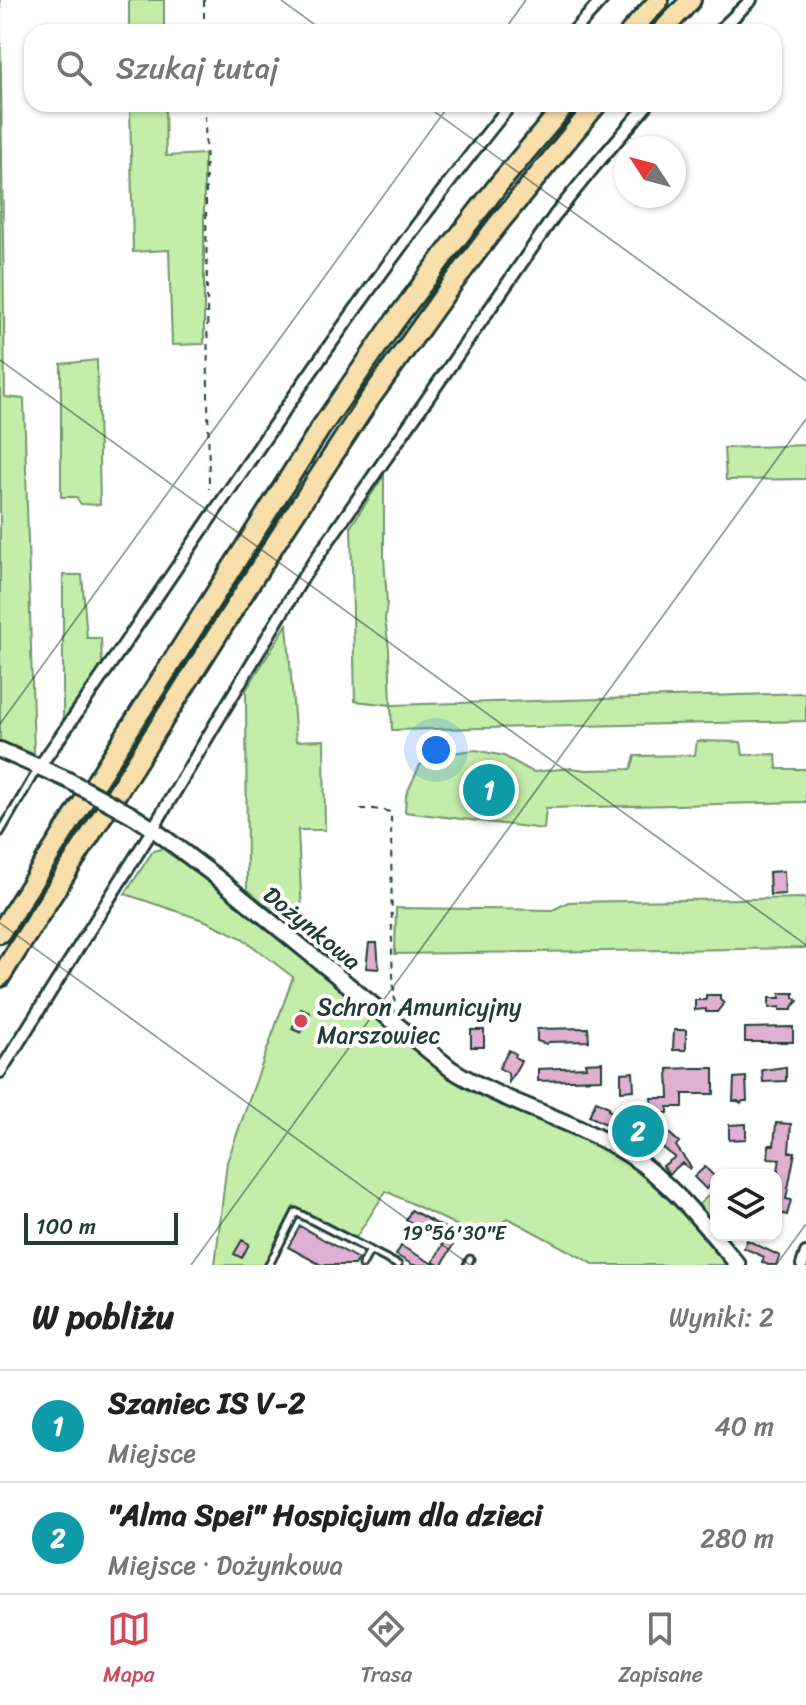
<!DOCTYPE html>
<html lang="pl">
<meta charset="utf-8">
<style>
body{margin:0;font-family:Sriracha,sans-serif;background:#f6f6f6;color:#222}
.controls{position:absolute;right:24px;bottom:24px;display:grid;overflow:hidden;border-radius:16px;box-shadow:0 2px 6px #0004}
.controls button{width:72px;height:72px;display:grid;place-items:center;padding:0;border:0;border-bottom:2px solid #e0e0e0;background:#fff;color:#222;font:40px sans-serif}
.compass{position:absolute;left:614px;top:136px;width:72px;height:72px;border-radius:50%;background:#fff;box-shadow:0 2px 6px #0004;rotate:306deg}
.scale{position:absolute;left:24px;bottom:20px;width:154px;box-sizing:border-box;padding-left:8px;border:4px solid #1f3d34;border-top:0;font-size:22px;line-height:28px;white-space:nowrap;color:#1f3d34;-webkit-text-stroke:6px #fff;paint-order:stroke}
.you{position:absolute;left:436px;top:750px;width:28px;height:28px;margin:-20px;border:6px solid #fff;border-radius:50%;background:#1a73e8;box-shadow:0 0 0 12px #1a73e833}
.badge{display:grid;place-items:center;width:52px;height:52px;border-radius:50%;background:#d1495b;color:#fff;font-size:26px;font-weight:700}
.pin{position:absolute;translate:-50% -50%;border:4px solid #fff;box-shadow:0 2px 8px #0006}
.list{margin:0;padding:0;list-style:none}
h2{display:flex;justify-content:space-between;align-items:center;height:104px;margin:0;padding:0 32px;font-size:34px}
h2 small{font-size:26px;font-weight:400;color:#767676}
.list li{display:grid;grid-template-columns:52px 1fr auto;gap:24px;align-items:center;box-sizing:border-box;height:112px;padding:0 32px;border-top:2px solid #e0e0e0}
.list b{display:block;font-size:30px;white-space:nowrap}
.list p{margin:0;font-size:26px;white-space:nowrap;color:#767676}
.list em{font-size:26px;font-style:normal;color:#767676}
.icon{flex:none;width:44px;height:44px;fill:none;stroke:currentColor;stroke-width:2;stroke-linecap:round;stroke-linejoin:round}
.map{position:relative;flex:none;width:806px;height:1265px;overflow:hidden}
.search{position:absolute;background:#fff;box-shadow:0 2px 6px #0004;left:24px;right:24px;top:24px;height:88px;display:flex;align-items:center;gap:20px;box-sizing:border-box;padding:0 28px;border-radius:24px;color:#767676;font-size:30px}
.sheet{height:328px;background:#fff}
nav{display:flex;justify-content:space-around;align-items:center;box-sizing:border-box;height:112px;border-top:2px solid #e0e0e0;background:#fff;font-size:22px;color:#767676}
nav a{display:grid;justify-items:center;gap:4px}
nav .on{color:#d1495b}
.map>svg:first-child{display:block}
.green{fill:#c3eda9;stroke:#71956e;stroke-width:2}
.building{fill:#e0b0d1;stroke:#1f3d34;stroke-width:2}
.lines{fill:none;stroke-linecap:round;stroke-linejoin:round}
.lane-casing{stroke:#1f3d34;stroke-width:11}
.street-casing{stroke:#1f3d34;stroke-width:16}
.secondary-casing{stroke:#1f3d34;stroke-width:20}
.highway-casing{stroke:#1f3d34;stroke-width:24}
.path{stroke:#1f3d34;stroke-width:2;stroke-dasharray:6 6;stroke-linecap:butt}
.lane{stroke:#fff;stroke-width:5}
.street{stroke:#fff;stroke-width:10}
.secondary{stroke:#fff;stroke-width:14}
.highway{stroke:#f8deab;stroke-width:18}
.secondary-bridge-casing{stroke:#1f3d34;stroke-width:20;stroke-linecap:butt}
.secondary-bridge{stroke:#fff;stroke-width:14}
.ticks{fill:none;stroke:#1f3d34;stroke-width:2;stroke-opacity:0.45}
.poi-dot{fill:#d1495b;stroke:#fff;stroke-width:3}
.labels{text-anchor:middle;stroke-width:8;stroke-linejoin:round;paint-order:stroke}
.street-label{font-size:24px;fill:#1f3d34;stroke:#fff}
.poi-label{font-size:24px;fill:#1f3d34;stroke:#fff;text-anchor:start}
.ticks-label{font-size:20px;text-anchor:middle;fill:#1f3d34;stroke:#fff;stroke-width:8;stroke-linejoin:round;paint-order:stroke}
</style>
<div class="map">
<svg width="806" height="1265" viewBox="0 0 806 1265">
<rect width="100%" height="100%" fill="#fff"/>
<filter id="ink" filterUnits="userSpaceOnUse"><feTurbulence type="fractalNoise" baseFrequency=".0125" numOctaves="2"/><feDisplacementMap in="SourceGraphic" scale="16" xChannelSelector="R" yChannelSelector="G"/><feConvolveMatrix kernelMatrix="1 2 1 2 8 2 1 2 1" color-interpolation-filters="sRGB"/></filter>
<g filter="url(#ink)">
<path class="green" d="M0 0 5 397 24 399 34 754 0 741Z
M129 0H164V32H129Z
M130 104H165L166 156 204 154V344L172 345 169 250 133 252Z
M97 360 100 505 81 504 76 497H61V364Z
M806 445V479L726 480 724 448Z
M384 475V556L387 603 385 619 389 649 391 705 806 693V721L392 730 391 705 355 701 351 526Z
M63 575H82L87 638H101L102 665 63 720Z
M287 624 296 741 324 740 325 830H298L303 936 247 889 246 690Z
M697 741 741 742 743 755 776 754 777 769H806V802L546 808 544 829 405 812 406 795 420 765 441 754 476 750 504 756 533 772 570 768 587 770 631 769 635 756 695 755Z
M162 849 199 874 444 1074C458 1082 472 1092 487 1099 533 1121 585 1133 628 1163 667 1190 696 1230 727 1265H595L508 1218 483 1238 386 1191 355 1239 294 1206 264 1265H215L227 1162 293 977 242 938 206 921 125 894 153 851Z
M806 898V948L395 954 396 908 553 910 568 902Z
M716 1189V1228L698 1205Z"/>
<path class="building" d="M784 871 785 894 770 895 769 872Z
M369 943H377L379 969 366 968Z
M780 993H794V997L798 1001 792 1007V1010H780V1007L769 1008V998H780Z
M706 995H720V1000L724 1003 717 1012H706V1009L695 1010V1000H706Z
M301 1009 310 1013 301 1033 292 1029Z
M793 1027V1042H745V1028Z
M588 1028 589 1041 548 1042 547 1044 537 1041V1029Z
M471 1030H484V1047H471Z
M674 1030H686V1050H673Z
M509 1050 516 1054 515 1057 521 1061 509 1082 508 1073 499 1068Z
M602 1062V1079L538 1081V1069L586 1067 585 1063Z
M786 1067V1081L763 1082 762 1070Z
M693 1068H714V1094H683V1107H668V1113H656L655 1106 652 1105 651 1098H669L668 1069Z
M633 1072 634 1090 621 1091V1073Z
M746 1077 747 1101H743L741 1103 738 1101H733L734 1078Z
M596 1101 609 1107 608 1110 632 1123 646 1126 656 1122 679 1142 676 1146 691 1167 690 1169 682 1163 669 1174 663 1166 675 1157 646 1136 641 1143 623 1132 589 1116Z
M776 1123 791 1124 789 1152H795L786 1199 791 1200 787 1215 776 1212V1202L782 1183 776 1182 780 1159 768 1158 769 1145H774Z
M746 1124V1139L729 1140V1125Z
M705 1167 716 1178 706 1189 694 1177Z
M411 1210 446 1229 441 1239 406 1220Z
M300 1226 358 1259 354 1265H321L288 1247Z
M242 1240 249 1244 242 1258 234 1254Z
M747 1240 780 1256 776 1265H768L762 1262 764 1257 744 1248Z
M445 1241 453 1245 442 1265H439L433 1262Z
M401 1246 435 1265H413L396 1255Z"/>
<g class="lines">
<defs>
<path id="lane" d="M0 833 38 768
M269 1265 296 1212 398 1265
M362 1265 370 1250
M467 1265 470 1259"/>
<path id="street" d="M573 32 602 0
M718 32 751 0
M39 767C195 546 340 315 511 104
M0 1072 146 840 304 576 555 215 594 167 648 104
M802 1265 806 1253"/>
<path id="secondary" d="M0 750 66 779
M132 815 153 829 215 876 451 1069C507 1105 574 1119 629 1155 673 1184 705 1226 738 1265"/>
<path id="highway" d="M630 32 659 0
M661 32 691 0
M0 933 320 429 395 321 445 254 499 184 566 104
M0 977 282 533 369 400 447 291 498 224 597 104"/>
</defs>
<use href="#lane" class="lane-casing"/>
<use href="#street" class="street-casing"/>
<use href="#secondary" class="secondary-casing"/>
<use href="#highway" class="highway-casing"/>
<path class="path" d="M204 0V32
M205 104 209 489
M360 809H373L391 812 392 956 395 1008"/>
<use href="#lane" class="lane"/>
<use href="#street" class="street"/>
<use href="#secondary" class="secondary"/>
<use href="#highway" class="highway"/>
<defs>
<path id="secondary-bridge" d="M66 779 132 815"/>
</defs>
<use href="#secondary-bridge" class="secondary-bridge-casing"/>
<use href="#secondary-bridge" class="secondary-bridge"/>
</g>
</g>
<path class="ticks" d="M281 0 325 32M503 32 526 0M424 104 806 381M0 360 806 945M0 724 450 104M0 923 470 1265M191 1265 806 419M776 1265 806 1224"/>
<circle class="poi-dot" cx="301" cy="1021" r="8"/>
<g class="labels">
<g class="street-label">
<text transform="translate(312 928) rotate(39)" y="8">Dożynkowa</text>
</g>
<g class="poi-label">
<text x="317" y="1015">Schron Amunicyjny<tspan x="317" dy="28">Marszowiec</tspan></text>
</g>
</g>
<g class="ticks-label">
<text x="454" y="1240">19°56'30"E</text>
</g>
</svg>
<div class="controls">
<button><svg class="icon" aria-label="layers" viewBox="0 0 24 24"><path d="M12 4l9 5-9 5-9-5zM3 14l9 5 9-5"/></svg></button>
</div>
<svg class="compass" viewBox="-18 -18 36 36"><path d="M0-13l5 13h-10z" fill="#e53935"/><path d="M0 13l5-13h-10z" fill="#767676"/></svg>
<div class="scale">100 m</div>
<div class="you"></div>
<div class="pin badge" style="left:489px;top:790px;background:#0f9aa8">1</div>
<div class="pin badge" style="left:638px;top:1131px;background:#0f9aa8">2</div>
<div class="search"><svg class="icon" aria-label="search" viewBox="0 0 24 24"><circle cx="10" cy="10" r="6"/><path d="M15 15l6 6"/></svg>Szukaj tutaj</div>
</div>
<section class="sheet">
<h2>W pobliżu<small>Wyniki: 2</small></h2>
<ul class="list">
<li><span class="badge" style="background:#0f9aa8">1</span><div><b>Szaniec IS V-2</b><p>Miejsce</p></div><em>40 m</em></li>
<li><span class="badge" style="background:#0f9aa8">2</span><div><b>&quot;Alma Spei&quot; Hospicjum dla dzieci</b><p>Miejsce · Dożynkowa</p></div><em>280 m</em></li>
</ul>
</section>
<nav>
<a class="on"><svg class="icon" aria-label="map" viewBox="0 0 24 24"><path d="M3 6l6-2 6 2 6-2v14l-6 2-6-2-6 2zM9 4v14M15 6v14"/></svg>Mapa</a>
<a><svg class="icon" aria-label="directions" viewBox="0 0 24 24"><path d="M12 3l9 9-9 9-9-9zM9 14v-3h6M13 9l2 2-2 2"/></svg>Trasa</a>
<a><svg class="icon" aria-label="saved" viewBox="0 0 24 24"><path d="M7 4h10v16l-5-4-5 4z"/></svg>Zapisane</a>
</nav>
